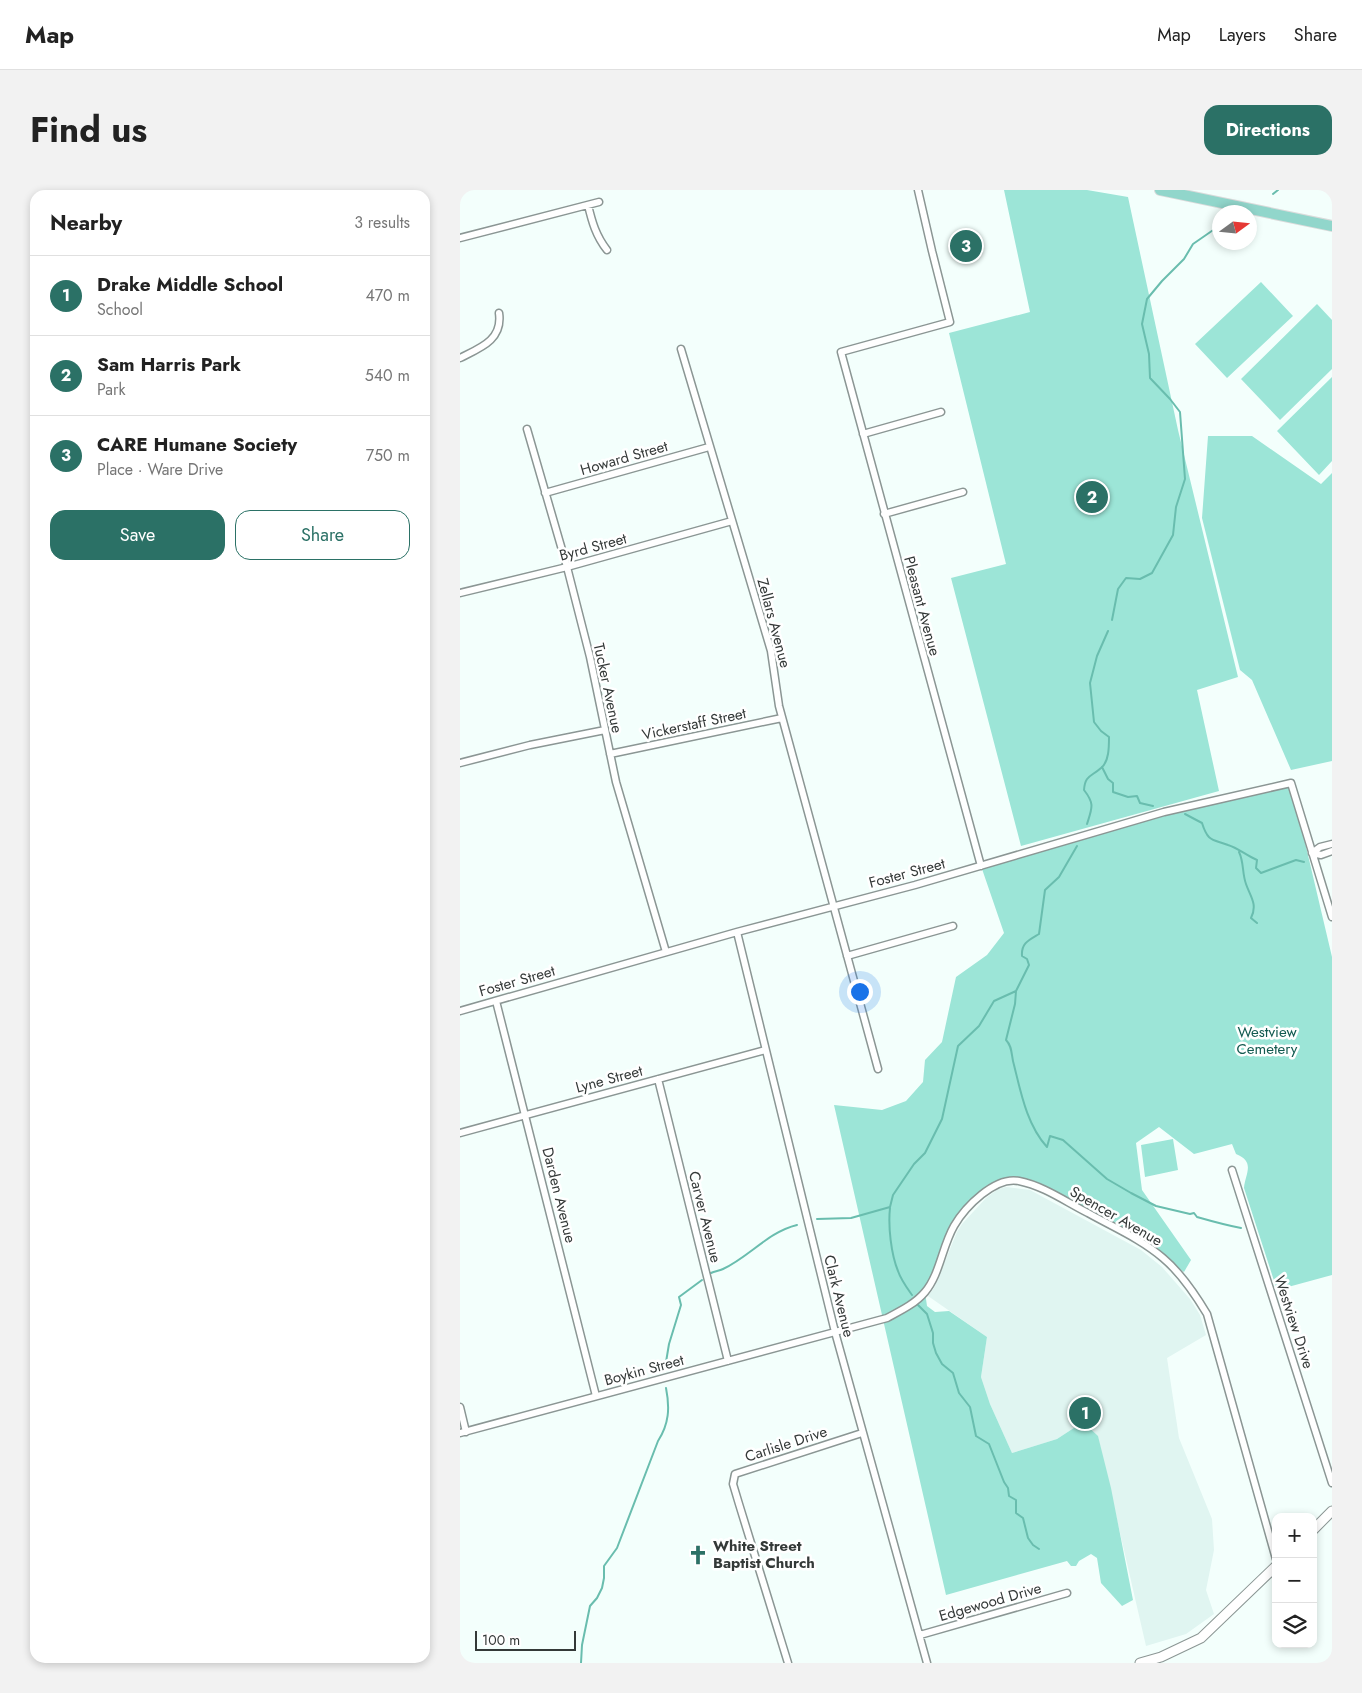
<!DOCTYPE html>
<meta charset="utf-8">
<style>
body{margin:0;font-family:Jost,sans-serif;background:#f2f2f2;color:#222}
.controls{position:absolute;right:15px;bottom:15px;display:grid;overflow:hidden;border-radius:10px;box-shadow:0 2px 8px #0003}
.controls button{width:45px;height:45px;display:grid;place-items:center;padding:0;border:0;border-bottom:1px solid #e0e0e0;background:#fff;color:#222;font:25px sans-serif}
.compass{position:absolute;left:752px;top:15px;width:45px;height:45px;border-radius:50%;background:#fff;box-shadow:0 2px 8px #0003;rotate:75deg}
.scale{position:absolute;left:15px;bottom:12px;width:101px;box-sizing:border-box;padding-left:5px;border:2px solid #343938;border-top:0;font-size:14px;line-height:18px;white-space:nowrap;color:#343938;-webkit-text-stroke:4px #fff;paint-order:stroke}
.you{position:absolute;left:399px;top:801px;width:18px;height:18px;margin:-12px;border:4px solid #fff;border-radius:50%;background:#1a73e8;box-shadow:0 0 0 8px #1a73e833}
.badge{display:grid;place-items:center;width:32px;height:32px;border-radius:50%;background:#2b7166;color:#fff;font-size:16px;font-weight:700}
.pin{position:absolute;translate:-50% -50%;border:2px solid #fff;box-shadow:0 1px 5px #0006}
.list{margin:0;padding:0;list-style:none}
h2{display:flex;justify-content:space-between;align-items:center;height:65px;margin:0;padding:0 20px;font-size:21px}
h2 small{font-size:16px;font-weight:400;color:#767676}
.list li{display:grid;grid-template-columns:32px 1fr auto;gap:15px;align-items:center;box-sizing:border-box;height:80px;padding:0 20px;border-top:1px solid #e0e0e0}
.list b{display:block;font-size:19px;white-space:nowrap}
.list p{margin:0;font-size:16px;white-space:nowrap;color:#767676}
.list em{font-size:16px;font-style:normal;color:#767676}
.actions{display:flex;gap:10px;padding:15px 20px}
.actions a{flex:1;padding:11px 0;border:1px solid #2b7166;border-radius:15px;text-align:center;font-size:18px;color:#2b7166}
.actions .main{background:#2b7166;color:#fff}
.icon{flex:none;width:28px;height:28px;fill:none;stroke:currentColor;stroke-width:2;stroke-linecap:round;stroke-linejoin:round}
.map{position:relative;flex:none;width:872px;height:1473px;overflow:hidden;border-radius:15px}
header{display:flex;align-items:center;gap:30px;box-sizing:border-box;height:70px;padding:0 25px;background:#fff;border-bottom:1px solid #e0e0e0}
header strong{font-size:24px}
nav{display:flex;gap:28px;margin-inline-start:auto;font-size:18px}
.intro{display:flex;align-items:center;justify-content:space-between;box-sizing:border-box;height:120px;padding:0 30px}
h1{margin:0;font-size:35px}
.button{padding:12px 22px;border-radius:15px;background:#2b7166;color:#fff;font-size:18px;font-weight:700}
main{display:flex;gap:30px;padding:0 30px}
aside{flex:1;background:#fff;border-radius:15px;box-shadow:0 2px 8px #0003}
.map>svg:first-child{display:block}
.built{fill:#e0f5f1}
.green{fill:#9ce5d7}
.lines{fill:none;stroke-linecap:round;stroke-linejoin:round}
.stream{stroke:#69bdae;stroke-width:2}
.street-casing{stroke:#8b9694;stroke-width:9}
.secondary-casing{stroke:#8b9694;stroke-width:11}
.primary-casing{stroke:#dadbdb;stroke-width:12}
.street{stroke:#fff;stroke-width:6}
.secondary{stroke:#fff;stroke-width:9}
.primary{stroke:#91d6cb;stroke-width:10}
.labels{text-anchor:middle;stroke-width:5;stroke-linejoin:round;paint-order:stroke}
.street-label{font-size:15px;fill:#343938;stroke:#fff}
.park-label{font-size:15px;fill:#125a50;stroke:#fff}
.poi-label{font-size:15px;font-weight:bold;fill:#343938;stroke:#fff;text-anchor:start}
</style>
<header>
<strong>Map</strong>
<nav><a>Map</a><a>Layers</a><a>Share</a></nav>
</header>
<div class="intro"><h1>Find us</h1><a class="button">Directions</a></div>
<main>
<aside>
<h2>Nearby<small>3 results</small></h2>
<ul class="list">
<li><span class="badge">1</span><div><b>Drake Middle School</b><p>School</p></div><em>470 m</em></li>
<li><span class="badge">2</span><div><b>Sam Harris Park</b><p>Park</p></div><em>540 m</em></li>
<li><span class="badge">3</span><div><b>CARE Humane Society</b><p>Place · Ware Drive</p></div><em>750 m</em></li>
</ul>
<div class="actions"><a class="main">Save</a><a>Share</a></div>
</aside>
<div class="map">
<svg width="872" height="1473" viewBox="0 0 872 1473">
<rect width="100%" height="100%" fill="#f3fffc"/>
<path class="built" d="M546 997 570 1000 681 1060 702 1077 730 1109 740 1125 746 1145 707 1168 719 1248 752 1329 754 1360 746 1400 754 1424 726 1444 686 1456 638 1247 623 1232 597 1249 552 1263 530 1214 521 1187 527 1147 468 1106 474 1098 497 1042 502 1034 526 1008 538 999Z"/>
<path class="green" d="M544 0H627L668 7 718 240 778 487 737 500 759 601 561 656 491 388 546 374 489 143 570 122Z
M801 92 833 126 767 188 735 154Z
M857 114 872 130V179L820 230 781 189Z
M872 187V271L859 285 817 241Z
M748 246H792L861 294 872 283V571L831 580 792 490 780 480 742 328Z
M831 593 872 767V1085L817 1100 784 998C785 984 796 972 776 964L772 954 734 964 699 937 676 953 682 1000 731 1070 724 1082 703 1068 580 997 557 990 527 1000 494 1036 465 1102 467 1116 475 1122 489 1121 527 1147 521 1187 530 1214 552 1263 597 1249 623 1232 638 1246 651 1298 673 1410 662 1416 641 1393 637 1368 631 1364 619 1371 616 1376H611L607 1371 486 1405 374 915 422 920 446 911 463 892 465 870 482 852 496 787 527 765 544 743 521 676 704 622Z
M713 949 718 980 685 987 681 955Z"/>
<g class="lines">
<path class="stream" d="M813 4 818 0
M652 430 658 399 666 388 680 389 692 383 713 345 716 317 725 289 720 222 710 209 690 188 689 164 682 134 687 109 702 91 724 69 733 54 759 36
M642 577 648 589 653 593V602L668 607 677 606 680 613 693 616
M725 624 742 633C748 652 752 649 768 655 778 658 787 666 797 670L796 678 801 683 836 670 844 672
M627 634C632 618 635 614 624 600 625 585 631 587 641 578 649 572 649 557 649 547L641 541 634 532 630 493 637 466 648 441
M617 656 599 687 585 700 579 744C569 750 561 753 562 766L567 769 569 775 556 801 555 814 546 850C553 857 551 866 554 875 561 903 567 935 587 957L590 946 603 950 647 989 671 1003 696 1016 730 1024 734 1023 737 1027C751 1031 765 1035 781 1038
M779 662C784 672 782 683 786 694 790 706 798 714 791 728L797 733
M430 1018C428 1036 431 1064 438 1081 441 1090 447 1098 452 1105
M357 1029 391 1028 430 1017 433 1005 454 974 465 963 482 929 498 856 519 836 534 811 556 801
M251 1083C255 1081 259 1081 263 1079 289 1067 308 1042 337 1035
M458 1115 467 1124 473 1143V1153L476 1163 482 1174 493 1183 499 1203 510 1217 516 1246 529 1254 544 1292 548 1298 549 1306 556 1310V1323L563 1328 568 1348 573 1355 579 1359
M205 1178 209 1154 221 1115 219 1107 242 1090
M121 1473 122 1455 130 1416 137 1408 142 1398 144 1388V1376L157 1358 198 1251C209 1234 210 1218 206 1198"/>
<defs>
<path id="street" d="M458 0 472 61 490 132 381 162 521 676
M128 15C132 32 136 46 147 60
M0 48 139 12
M221 159 311 461 319 516 418 879
M0 168C20 158 43 150 39 123
M67 239 107 377 130 467 156 592 206 762
M403 244 481 222
M85 303 249 257
M424 324 503 302
M0 403 107 377 272 331
M150 564 322 528
M0 573 70 555 145 540
M852 663 860 657 872 654
M852 663 861 665 872 661
M277 742 375 1142 467 1473
M387 766 493 736
M36 811 136 1206
M0 821 277 742 455 695 704 622 831 593 872 727
M198 889 268 1171
M0 943 305 860
M772 980 872 1293
M0 1217 6 1242
M0 1243 427 1128C440 1121 455 1114 465 1102 480 1084 482 1057 494 1036 505 1017 535 986 559 991 584 996 606 1012 628 1023 653 1037 681 1049 703 1068 721 1083 735 1104 747 1124L816 1369
M460 1445 607 1403
M328 1473 279 1314 273 1294 275 1284 402 1243"/>
<path id="secondary" d="M853 1340 872 1321
M680 1473 701 1467 741 1448 816 1376"/>
<path id="primary" d="M700 0 872 36"/>
</defs>
<use href="#street" class="street-casing"/>
<use href="#secondary" class="secondary-casing"/>
<use href="#primary" class="primary-casing"/>
<use href="#street" class="street"/>
<use href="#secondary" class="secondary"/>
<use href="#primary" class="primary"/>
</g>
<defs>
<symbol id="church-bare" viewBox="-9 -9 18 18"><path d="M-1.2-6h2.4v3.5h3.3v2.4h-3.3V6h-2.4V-.1h-3.3v-2.4h3.3Z" fill="#2b7166" stroke="#fff" stroke-width="2.5" paint-order="stroke"/></symbol>
</defs>
<g fill-rule="evenodd">
<use href="#church-bare" x="224" y="1351" width="28" height="28"/>
</g>
<g class="labels">
<g class="street-label">
<text transform="translate(164 268) rotate(-16)" y="5">Howard Street</text>
<text transform="translate(133 357) rotate(-15)" y="5">Byrd Street</text>
<text transform="translate(462 416) rotate(75)" y="5">Pleasant Avenue</text>
<text transform="translate(314 433) rotate(75)" y="5">Zellars Avenue</text>
<text transform="translate(148 498) rotate(78)" y="5">Tucker Avenue</text>
<text transform="translate(234 534) rotate(-12)" y="5">Vickerstaff Street</text>
<text transform="translate(447 683) rotate(-15)" y="5">Foster Street</text>
<text transform="translate(57 791) rotate(-16)" y="5">Foster Street</text>
<text transform="translate(149 889) rotate(-15)" y="5">Lyne Street</text>
<text transform="translate(99 1005) rotate(76)" y="5">Darden Avenue</text>
<text transform="translate(656 1026) rotate(30)" y="5">Spencer Avenue</text>
<text transform="translate(245 1027) rotate(76)" y="5">Carver Avenue</text>
<text transform="translate(379 1106) rotate(76)" y="5">Clark Avenue</text>
<text transform="translate(834 1132) rotate(72)" y="5">Westview Drive</text>
<text transform="translate(184 1180) rotate(-15)" y="5">Boykin Street</text>
<text transform="translate(326 1254) rotate(-18)" y="5">Carlisle Drive</text>
<text transform="translate(530 1412) rotate(-16)" y="5">Edgewood Drive</text>
</g>
<g class="park-label">
<text x="807" y="847">Westview<tspan x="807" dy="17">Cemetery</tspan></text>
</g>
<g class="poi-label">
<text x="253" y="1361">White Street<tspan x="253" dy="17">Baptist Church</tspan></text>
</g>
</g>
</svg>
<div class="controls">
<button>+</button>
<button>−</button>
<button><svg class="icon" aria-label="layers" viewBox="0 0 24 24"><path d="M12 4l9 5-9 5-9-5zM3 14l9 5 9-5"/></svg></button>
</div>
<svg class="compass" viewBox="-18 -18 36 36"><path d="M0-13l5 13h-10z" fill="#e53935"/><path d="M0 13l5-13h-10z" fill="#767676"/></svg>
<div class="scale">100 m</div>
<div class="you"></div>
<div class="pin badge" style="left:625px;top:1223px">1</div>
<div class="pin badge" style="left:632px;top:307px">2</div>
<div class="pin badge" style="left:506px;top:56px">3</div>
</div>
</main>
